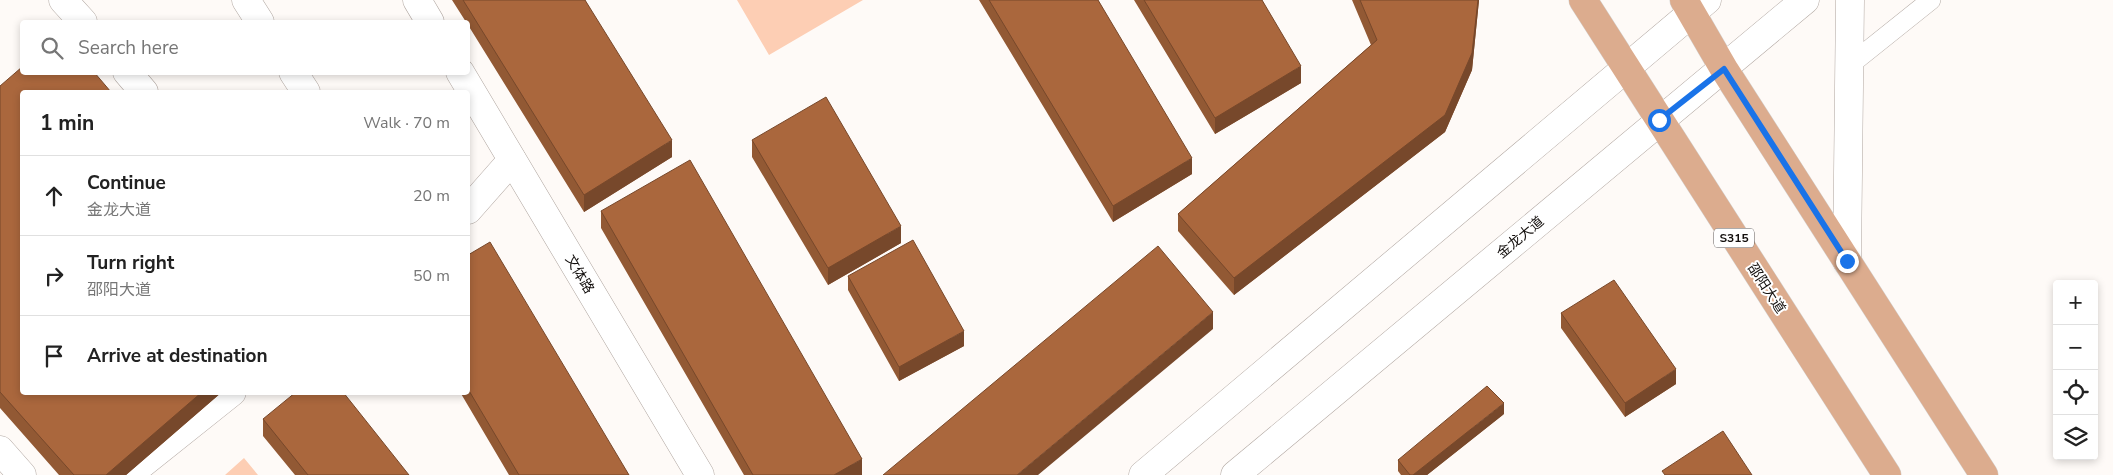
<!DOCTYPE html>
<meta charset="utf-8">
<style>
body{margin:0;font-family:"Nunito Sans","Noto Sans SC",sans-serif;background:#f2f2f2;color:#222}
.controls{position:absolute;right:15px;bottom:15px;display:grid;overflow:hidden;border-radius:5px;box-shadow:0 2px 8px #0003}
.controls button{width:45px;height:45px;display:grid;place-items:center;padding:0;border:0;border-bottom:1px solid #e0e0e0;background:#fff;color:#222;font:25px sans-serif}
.stop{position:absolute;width:15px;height:15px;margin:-11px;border:4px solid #1a73e8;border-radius:50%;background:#fff}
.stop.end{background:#1a73e8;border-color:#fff;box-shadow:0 1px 5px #0008}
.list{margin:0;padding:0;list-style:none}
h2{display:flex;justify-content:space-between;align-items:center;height:65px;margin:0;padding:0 20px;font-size:21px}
h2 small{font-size:16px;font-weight:400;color:#767676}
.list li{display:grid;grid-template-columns:32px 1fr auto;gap:15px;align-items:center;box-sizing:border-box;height:80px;padding:0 20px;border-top:1px solid #e0e0e0}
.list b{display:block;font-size:19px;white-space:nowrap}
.list p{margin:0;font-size:16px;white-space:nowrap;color:#767676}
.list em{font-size:16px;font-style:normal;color:#767676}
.icon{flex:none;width:28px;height:28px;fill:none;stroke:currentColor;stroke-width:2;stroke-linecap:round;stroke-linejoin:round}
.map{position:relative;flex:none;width:2113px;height:475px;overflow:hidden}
.search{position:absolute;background:#fff;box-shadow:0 2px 8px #0003;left:20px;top:20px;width:450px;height:55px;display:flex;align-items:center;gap:12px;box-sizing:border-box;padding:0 18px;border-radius:5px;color:#767676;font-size:19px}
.panel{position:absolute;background:#fff;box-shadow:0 2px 8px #0003;left:20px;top:90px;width:450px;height:305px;border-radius:5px}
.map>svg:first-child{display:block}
.green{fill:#fdceb4}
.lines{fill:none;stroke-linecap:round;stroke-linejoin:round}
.service-casing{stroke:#b0a6a0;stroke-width:20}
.minor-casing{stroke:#b0a6a0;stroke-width:29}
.tertiary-casing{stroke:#b0a6a0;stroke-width:29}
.secondary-casing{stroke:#b0a6a0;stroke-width:29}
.primary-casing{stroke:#d5d4d3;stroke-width:29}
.service{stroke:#fff;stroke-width:19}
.minor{stroke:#fff;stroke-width:28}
.tertiary{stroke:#fff;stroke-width:28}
.secondary{stroke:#fff;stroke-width:28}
.primary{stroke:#dcac8e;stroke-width:28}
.wall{fill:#925934}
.shaded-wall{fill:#77482b}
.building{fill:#aa673d;stroke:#77482b}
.route{stroke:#1a73e8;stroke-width:6}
.labels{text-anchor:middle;stroke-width:4;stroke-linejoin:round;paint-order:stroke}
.shield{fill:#fff;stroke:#5a5756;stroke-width:1}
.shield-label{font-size:12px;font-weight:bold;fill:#130f0d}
.street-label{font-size:14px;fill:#130f0d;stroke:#fff}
</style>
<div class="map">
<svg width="2113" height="475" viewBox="0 0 2113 475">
<rect width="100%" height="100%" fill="#fefaf7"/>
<path class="green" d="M737 0H863L769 55Z
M244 458 258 475H224H225Z"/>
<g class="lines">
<defs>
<path id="service" d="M1851 64 1931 0"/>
<path id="minor" d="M63 0 83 22
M246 0 260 22
M127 72 144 92
M293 72 306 92
M468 210 512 160
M0 450 22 475
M128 475 232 392"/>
<path id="tertiary" d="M417 0 430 22
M460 72 700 475"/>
<path id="secondary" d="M1847 261 1850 0
M1143 475 1707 0
M1235 475 1805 0"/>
<path id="primary" d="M1583 0 1887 475
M1684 0 1724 69 1984 475"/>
</defs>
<use href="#service" class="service-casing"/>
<use href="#minor" class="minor-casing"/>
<use href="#tertiary" class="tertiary-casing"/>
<use href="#secondary" class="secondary-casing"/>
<use href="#primary" class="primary-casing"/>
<use href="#service" class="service"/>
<use href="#minor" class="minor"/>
<use href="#tertiary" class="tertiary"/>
<use href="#secondary" class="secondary"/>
<use href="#primary" class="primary"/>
</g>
<path class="wall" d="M452 0H585L672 157 584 212 468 25V22H466Z
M979 0H1098L1192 174 1113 222Z
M1134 0H1262L1301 83 1215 134Z
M1352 0H1479L1472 70 1445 132 1234 295 1178 231V214L1371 45Z
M0 86 22 392H222L126 475H59L0 408Z
M752 140 901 243 828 285 752 157Z
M601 211 862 475H744L601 228Z
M468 255 629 475H509L460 392H468Z
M848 276 964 346 899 381 848 290Z
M1561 313 1676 384 1625 417 1561 328Z
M1504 414 1427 475H1401L1398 471V460Z
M263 419 409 475H295L263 436Z"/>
<path class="shaded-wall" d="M1478 0H1479L1472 70 1445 132 1234 295V278Z
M1301 66V83L1215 134V118Z
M672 140V157L584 212V195Z
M1192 158V174L1113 222V206Z
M901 226V243L828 285V268Z
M1213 312V329L1038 475H1017Z
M964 331V346L899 381V367Z
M1676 369V384L1625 417V403Z
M202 392H222L126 475H106Z
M1504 403V414L1427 475H1413Z
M862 459V475H834Z"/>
<path class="building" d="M463 0H585L672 140 584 195Z
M989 0H1098L1192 158 1113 206Z
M1144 0H1262L1301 66 1215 118Z
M1360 0H1478L1472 53 1445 115 1234 278 1178 214 1377 40Z
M22 67V72H94L111 92H22V392H202L106 475H74L0 392V86Z
M826 97 901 226 828 268 752 140Z
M690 160 862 459 834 475H753L601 211Z
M913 240 964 331 899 367 848 276Z
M490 242 629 475H519L468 389V255Z
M1158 246 1213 312 1017 475H883Z
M1614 280 1676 369 1625 403 1561 313Z
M1487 386 1504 403 1413 475H1410L1398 460Z
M296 392H343L409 475H308L263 419Z
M1723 431 1752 475H1665L1662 471Z"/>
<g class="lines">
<path class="route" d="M1659 120 1724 69 1847 261"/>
</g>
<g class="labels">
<rect class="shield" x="1714" y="228.5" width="40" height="19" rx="4"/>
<g class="shield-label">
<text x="1734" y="242">S315</text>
</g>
<g class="street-label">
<text transform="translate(1520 237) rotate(-40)" y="5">金龙大道</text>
<text transform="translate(580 274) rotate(59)" y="5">文体路</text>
<text transform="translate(1767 288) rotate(57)" y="5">邵阳大道</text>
</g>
</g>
</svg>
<div class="controls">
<button>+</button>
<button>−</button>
<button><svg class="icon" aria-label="locate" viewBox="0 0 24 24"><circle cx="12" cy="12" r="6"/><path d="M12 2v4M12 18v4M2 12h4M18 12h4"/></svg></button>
<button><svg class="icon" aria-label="layers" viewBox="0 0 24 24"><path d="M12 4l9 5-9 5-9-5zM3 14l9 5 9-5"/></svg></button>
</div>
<div class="stop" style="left:1659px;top:120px"></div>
<div class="stop end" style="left:1847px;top:261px"></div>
<div class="search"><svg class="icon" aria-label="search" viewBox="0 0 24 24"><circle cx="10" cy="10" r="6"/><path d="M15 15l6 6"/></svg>Search here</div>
<section class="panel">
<h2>1 min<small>Walk · 70 m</small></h2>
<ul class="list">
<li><svg class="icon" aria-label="ahead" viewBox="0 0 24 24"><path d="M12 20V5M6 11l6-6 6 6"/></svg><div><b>Continue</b><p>金龙大道</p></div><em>20 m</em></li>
<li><svg class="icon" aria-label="right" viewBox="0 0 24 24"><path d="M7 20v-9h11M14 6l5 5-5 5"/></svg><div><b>Turn right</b><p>邵阳大道</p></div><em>50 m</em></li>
<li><svg class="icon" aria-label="arrive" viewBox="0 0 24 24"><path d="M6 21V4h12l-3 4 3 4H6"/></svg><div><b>Arrive at destination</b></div></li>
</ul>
</section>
</div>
